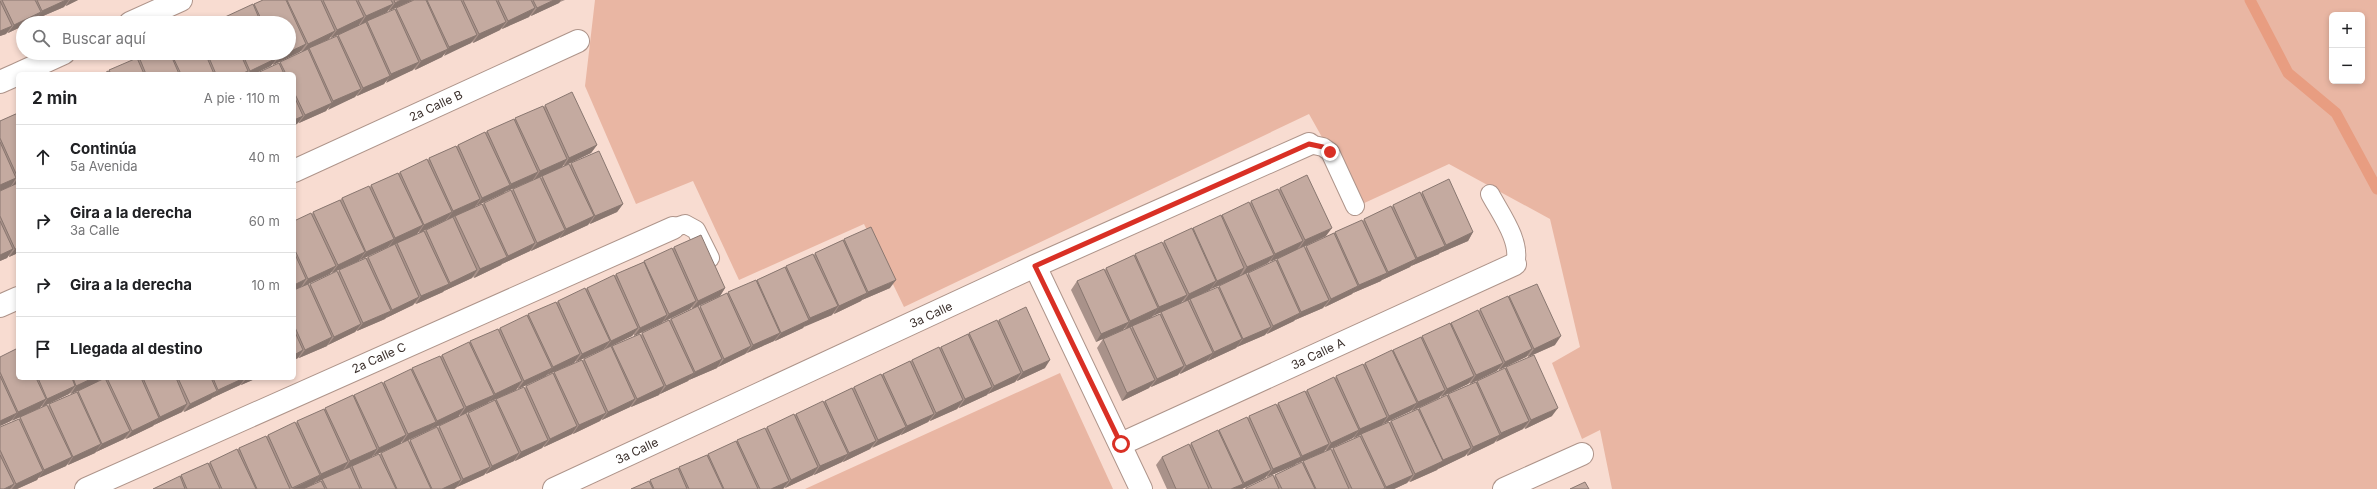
<!DOCTYPE html>
<html lang="es">
<meta charset="utf-8">
<style>
body{margin:0;font-family:Inter,sans-serif;background:#f6f6f6;color:#202124}
.controls{position:absolute;right:12px;top:12px;display:grid;overflow:hidden;border-radius:6px;box-shadow:0 2px 6px #0003}
.controls button{width:36px;height:36px;display:grid;place-items:center;padding:0;border:0;border-bottom:1px solid #e0e0e0;background:#fff;color:#202124;font:20px sans-serif}
.stop{position:absolute;width:12px;height:12px;margin:-9px;border:3px solid #d93025;border-radius:50%;background:#fff}
.stop.end{background:#d93025;border-color:#fff;box-shadow:0 1px 4px #0008}
.list{margin:0;padding:0;list-style:none}
h2{display:flex;justify-content:space-between;align-items:center;height:52px;margin:0;padding:0 16px;font-size:17px}
h2 small{font-size:13px;font-weight:400;color:#757577}
.list li{display:grid;grid-template-columns:26px 1fr auto;gap:12px;align-items:center;box-sizing:border-box;height:64px;padding:0 16px;border-top:1px solid #e0e0e0}
.list b{display:block;font-size:15px;white-space:nowrap}
.list p{margin:0;font-size:13px;white-space:nowrap;color:#757577}
.list em{font-size:13px;font-style:normal;color:#757577}
.icon{flex:none;width:22px;height:22px;fill:none;stroke:currentColor;stroke-width:2;stroke-linecap:round;stroke-linejoin:round}
.map{position:relative;flex:none;width:2377px;height:489px;overflow:hidden}
.search{position:absolute;background:#fff;box-shadow:0 2px 6px #0003;left:16px;top:16px;width:280px;height:44px;display:flex;align-items:center;gap:10px;box-sizing:border-box;padding:0 14px;border-radius:22px;color:#757577;font-size:15px}
.panel{position:absolute;background:#fff;box-shadow:0 2px 6px #0003;left:16px;top:72px;width:280px;height:308px;border-radius:6px}
.map>svg:first-child{display:block}
.green{fill:#e9b6a3;fill-rule:evenodd}
.lines{fill:none;stroke-linecap:round;stroke-linejoin:round}
.stream{stroke:#e89d81;stroke-width:11}
.lane-casing{stroke:#ae948a;stroke-width:20}
.street-casing{stroke:#ae948a;stroke-width:24}
.lane{stroke:#fff;stroke-width:18}
.street{stroke:#fff;stroke-width:22}
.wall{fill:#a9928a;fill-rule:evenodd}
.shaded-wall{fill:#897770}
.building{fill:#c4aaa0;stroke:#897770}
.route{stroke:#d93025;stroke-width:5}
.labels{text-anchor:middle;stroke-width:3.5;stroke-linejoin:round;paint-order:stroke}
.street-label{font-size:12px;fill:#3b302c;stroke:#fff}
</style>
<div class="map">
<svg width="2377" height="489" viewBox="0 0 2377 489">
<rect width="100%" height="100%" fill="#f8dcd1"/>
<path class="green" d="M595 0H2377V489H1612L1600 430 1582 439 1552 363 1580 347 1550 219 1449 164 1360 205 1309 114 904 307 864 224 739 280 693 181 636 204 585 86ZM2332 15H2362V81H2332Z
M1060 373 1113 489H805Z"/>
<g class="lines">
<path class="stream" d="M2250 0 2288 73 2336 113 2377 189"/>
<defs>
<path id="lane" d="M1309 144 1323 147 1330 152 1355 206
M1490 194C1500 213 1522 242 1515 264
M673 228 685 224 696 230 710 258"/>
<path id="street" d="M130 23 181 0
M18 74 64 53
M0 82 18 74
M294 171 578 41
M1035 266 1141 489
M0 306 18 298
M1121 444 1515 264
M86 489 673 228
M554 489 1035 266 1309 144
M1504 489 1582 454"/>
</defs>
<use href="#lane" class="lane-casing"/>
<use href="#street" class="street-casing"/>
<use href="#lane" class="lane"/>
<use href="#street" class="street"/>
</g>
<path class="wall" d="M0 0H78L66 6 65 5 64 7 36 19 35 20 8 33 7 32 6 34 0 36Z
M263 0H413L389 11V10L387 12 360 25 359 24 358 26 331 38V37L329 39 302 52 301 51 273 65V64L254 74H103L108 72 109 70 137 60 139 57 148 53H289V23H213L224 19 225 17 253 6 254 4Z
M414 0H565L560 2 559 3 531 16 530 15 529 17 502 29 501 28 500 30 473 43 472 41 471 43 443 55 442 57 415 70 414 68 413 70 385 82 384 84 357 96 356 95 355 97 327 109 326 111 299 123 298 122 297 124 294 125V74H255L279 64 280 62 308 50 309 48 337 37 338 35 366 23 367 21 395 10 396 8Z
M545 105 597 145 591 153 564 166 563 165 562 167 534 180V178L533 180 505 192 504 193 476 206V205L475 207 447 220V219L446 220 419 233 418 232 417 234 389 247V246L388 247 360 260V259L332 273 331 272 308 284 309 285 310 284 338 272 339 270 366 258 368 257 395 245 397 243 424 231 426 230 453 218 455 216 482 204 484 203 511 191 513 189 541 178 542 176 570 165 571 163 623 204 617 212 590 224 589 223 588 225 560 238V237L559 238 531 251V250L530 251 502 264 501 265 474 278 473 276 472 278 444 291 443 292 416 304 415 303 413 305 386 318 385 319 357 331V330L355 332 328 345V344L327 346 299 358V357L298 358 294 360V290L302 287V286L301 287 294 290V221L312 214 313 212 340 200 342 198 370 187 371 185 399 173 400 172 428 160 429 158 457 146 458 145 485 133 487 131 515 119V118L544 107Z
M18 113V183L12 186 11 185V186L0 191V121Z
M1280 188 1326 236 1299 249 1298 247 1297 250 1269 262 1268 263 1241 276 1240 274 1239 277 1211 289 1188 300 1189 301 1190 299 1218 288 1219 286 1247 275 1248 273 1276 261 1277 259 1305 248 1306 246 1334 233 1335 232 1363 221 1364 219 1392 207 1393 205 1421 194 1422 192 1473 232 1468 241 1440 253V252L1439 254 1411 266 1410 267 1382 280V279L1381 281 1353 293 1352 294 1325 307 1324 306 1323 308 1295 320 1294 321 1267 334 1266 333 1265 335 1237 347 1236 348 1208 361V360L1207 361 1180 374 1179 373 1178 375 1151 387 1150 386 1149 388 1122 401 1097 348 1103 339 1125 329 1124 328 1096 342 1071 290 1077 281 1105 270 1106 268 1134 256 1135 254 1163 243 1164 241 1221 216 1222 215 1250 203 1251 201 1279 190ZM1182 301 1183 302 1161 312 1160 314 1132 326 1131 328 1130 327 1152 317 1153 316 1181 303Z
M0 191 18 253 9 257V255L7 258 0 261Z
M844 239 890 288 862 300 861 301 834 314 833 313 832 315 804 326 803 328 775 341V340L774 341 747 353 745 354 718 367V366L717 368 689 380 688 381 660 394V393L659 395 631 407V406L630 407 602 420V419L600 421 573 434V433L572 434 544 447V446L542 448 515 461V460L514 461 486 474V473L484 475 457 487 454 489H303L321 481 322 479 344 469V468L343 470 315 483 303 489H153L180 477 181 475 209 463 210 462 237 450 239 448 266 437 268 435 296 423 297 421 324 410 325 408 383 383 384 382 411 370 412 368 440 357 442 355 469 343 470 341 498 330 500 328 527 316 528 314 556 303 558 301 586 289 587 288 614 276 616 274 644 262V261L672 249 674 247 725 288 720 296 698 306 699 308 700 306 728 293V292L756 281 757 280 785 267 786 266 814 255 815 253 843 240ZM692 307V309L671 319 669 320 642 333 641 335 612 346 611 347 584 359 582 361 554 372 553 374 526 386 525 388 496 399 495 400 468 413 467 415 439 426 438 428 410 440 409 442 381 453 380 454 352 466 350 468V467L373 455V456L400 444 402 441V443L458 417 460 414V416L488 403 489 402 516 390 518 388V389L546 376 547 375 574 363 576 361V362L604 349 605 348V349L632 336 634 334V336L662 323 663 322 690 309Z
M1509 296 1555 345 1528 357V356L1526 357 1499 370V369L1470 384V383L1468 384 1441 397V396L1439 398 1412 411V410L1411 411 1383 424V423L1382 425 1354 438V437L1353 438 1326 451 1325 450 1296 464 1295 465 1267 477V476L1265 478 1242 489H1167L1156 465 1162 457 1190 445 1191 443 1248 418 1249 416 1277 405 1278 403 1305 392 1307 390 1335 378 1336 376 1363 365 1365 363 1421 338 1422 336 1450 324 1451 323 1479 311 1480 309 1508 297Z
M999 320 1045 368 1017 381V380L1015 382 988 394V393L987 395 959 408V407L957 409 930 421V420L928 422 901 435V434L900 435 872 447 870 449 843 462V461L842 462 814 475V474L813 475 785 488V487L783 489H631L649 482 650 480 678 469 679 467 707 455 708 454 736 442 737 440 765 429 767 427 794 415 796 414 823 402 825 401 852 388 854 387 881 375 883 374 910 361 912 360 939 348 941 347 968 334 969 333 998 321Z
M0 357 18 378H105L100 381 99 379 98 382 71 394 70 393 69 394 42 407 41 406 0 426Z
M1506 367 1552 416 1525 429 1524 427 1523 429 1496 441 1494 443 1467 456V454L1465 456 1438 469 1437 470 1410 482 1409 481 1407 483 1394 489H1245L1246 488 1274 477 1275 475 1303 463V461L1332 450 1333 448 1360 436 1361 434 1389 423 1391 421 1447 396 1448 394 1476 382 1477 381 1505 369Z
M107 378H257L241 385V384L240 385 212 398 211 399 184 412 183 410 182 412 154 425 153 426 126 439 125 438 124 439 96 452 95 453 68 465 67 464 66 466 38 478 37 480 17 489H0V427L19 419 20 417 48 406 49 404 77 392 78 391 106 379Z"/>
<path class="shaded-wall" d="M66 0H69L64 7 36 19 42 11Z
M70 0H78L66 6Z
M401 0H413L389 11 395 3Z
M554 0H561L559 3 531 16 537 8Z
M393 4 387 12 360 25 366 16Z
M535 8 529 17 502 29 508 21Z
M41 12 35 20 29 23H23V26L8 33 14 25Z
M364 17 358 26 331 38 337 30Z
M506 22 500 30 473 43 479 34Z
M12 26 6 34 0 36V31Z
M335 31 329 39 302 52 308 44Z
M477 35 471 43 444 56 449 47Z
M306 44 300 52 273 65 279 57 287 53H289V52Z
M448 49 442 57 415 70 421 61Z
M277 58 271 66 254 74H247L250 71Z
M419 62 413 70 386 83 391 74Z
M248 71 246 74H241Z
M390 76 384 84 357 96 363 88Z
M361 89 355 97 328 110 333 101Z
M332 103 326 111 299 123 305 115Z
M303 116 297 124 294 125V120Z
M597 145 591 153 564 166 569 158Z
M567 159 562 167 534 180 540 171Z
M538 172 533 180 505 192 511 184Z
M16 178 11 186 0 191V185Z
M18 178V183L12 186Z
M510 185 504 193 476 206 482 198Z
M480 199 475 207 447 220 453 211Z
M623 204 617 212 590 224 595 216Z
M452 212 446 220 419 233 424 225Z
M594 216 588 225 560 238 566 229Z
M423 225 417 234 389 247 395 238Z
M1332 228 1326 236 1299 249 1305 240Z
M565 230 559 238 531 251 537 243Z
M1473 232 1468 241 1440 253 1446 245Z
M394 239 388 247 360 260 366 252Z
M1303 241 1297 250 1270 262 1275 254Z
M535 243 530 251 502 264 508 256Z
M1445 246 1439 254 1411 266 1417 258Z
M18 248V253L9 257 15 249Z
M13 249 7 258 0 261V255Z
M365 252 359 261 332 273 338 265Z
M1274 255 1268 263 1241 276 1247 267Z
M507 257 501 265 474 278 480 269Z
M1416 259 1410 267 1382 280 1388 272Z
M336 266 330 274 302 287 308 279Z
M1244 268 1239 277 1211 289 1217 281Z
M477 270 472 278 444 291 450 283Z
M1387 273 1381 281 1353 293 1359 285Z
M306 279 301 287 294 290V285Z
M896 280 890 288 862 300 868 292Z
M1216 281 1210 290 1183 303 1189 294Z
M449 284 443 292 416 304 421 296Z
M1358 286 1352 294 1325 307 1331 299Z
M725 288 720 296 692 309 698 301Z
M867 293 861 301 834 314 839 306Z
M1187 295 1181 303 1153 316 1159 307Z
M419 297 413 305 386 318 392 310Z
M1329 300 1323 308 1295 320 1301 312Z
M696 301 690 309 663 322 669 314Z
M838 306 832 315 804 327 810 318Z
M1158 308 1152 317 1125 330 1130 321Z
M391 311 385 319 357 331 363 323Z
M1300 313 1294 321 1267 334 1273 326Z
M667 315 662 323 634 336 640 328Z
M809 320 803 328 775 341 781 333Z
M1129 322 1123 330 1096 342 1101 334Z
M361 324 355 332 328 345 334 337Z
M1271 327 1265 335 1237 347 1243 339Z
M638 328 632 336 605 349 611 341Z
M780 333 774 341 747 353 753 345Z
M1561 336 1555 345 1528 357 1534 349Z
M332 337 327 346 299 358 305 350Z
M1242 339 1236 348 1208 361 1214 352Z
M610 341 604 349 576 362 582 354Z
M751 346 745 354 718 367 724 359Z
M1532 349 1526 357 1499 370 1505 362Z
M303 350 298 358 294 360V355Z
M1213 353 1207 361 1180 374 1186 366Z
M580 354 574 363 547 375 553 367Z
M722 359 717 368 689 380 695 372Z
M1050 360 1045 368 1017 381 1023 372Z
M1503 363 1497 371 1470 384 1476 375Z
M1184 366 1178 375 1151 387 1157 379Z
M552 368 546 376 518 389 524 381Z
M694 373 688 381 660 394 666 386Z
M1021 373 1015 382 988 394 994 386Z
M1474 376 1468 384 1441 397 1447 389Z
M93 378H100L98 382 71 394 76 386Z
M244 378H245L240 385 212 398 218 390Z
M247 378H257L241 385Z
M1155 380 1149 388 1122 401 1127 393Z
M522 381 516 390 489 402 495 394Z
M75 386 69 394 42 407 47 399Z
M664 386 659 395 631 407 637 399Z
M992 387 987 395 959 408 965 399Z
M1445 390 1439 398 1412 411 1418 402Z
M217 391 211 399 184 412 190 404Z
M494 395 488 403 460 416 466 407Z
M46 399 40 408 12 421 18 412Z
M635 399 630 407 602 420 608 412Z
M963 400 957 409 930 421 936 413Z
M1417 403 1411 411 1383 424 1389 416Z
M187 404 182 412 154 425 160 417Z
M464 408 458 417 431 429 437 421Z
M1558 408 1552 416 1525 429 1531 420Z
M17 413 11 421 0 426V421Z
M606 413 600 421 573 434 579 425Z
M934 414 928 422 901 435 907 426Z
M1387 417 1382 425 1354 438 1360 429Z
M159 418 153 426 126 439 132 431Z
M1529 421 1523 429 1496 442 1501 433Z
M436 422 430 430 402 443 408 434Z
M577 426 572 434 544 447 550 439Z
M906 427 900 435 872 448 878 440Z
M1359 430 1353 438 1326 451 1331 443Z
M130 431 124 439 96 452 102 444Z
M406 435 400 444 373 456 379 448Z
M1500 435 1494 443 1467 456 1473 447Z
M548 440 542 448 515 461 521 452Z
M876 441 870 449 843 462 849 453Z
M101 444 95 453 68 465 73 457Z
M1329 444 1324 452 1296 464 1302 456Z
M1471 448 1465 456 1438 469 1443 460Z
M377 449 372 457 344 470 350 461Z
M519 453 514 461 486 474 492 466Z
M848 454 842 462 814 475 820 466Z
M72 457 66 466 39 478 44 470Z
M1301 457 1295 465 1267 477 1273 469Z
M1443 461 1437 470 1410 482 1415 474Z
M348 462 343 470 315 483 321 474Z
M490 467 484 475 457 487 463 479Z
M818 467 813 475 785 488 791 480Z
M1271 470 1265 478 1242 489H1239L1244 483Z
M43 471 37 480 17 489H12L16 484Z
M320 475 314 484 303 489H292Z
M1413 475 1407 483 1394 489H1385L1386 487Z
M461 480 456 488 454 489H442Z
M789 481 783 489H771Z
M14 484 10 489H4Z
M1243 484 1239 489H1231Z"/>
<path class="building" d="M2 0H35L41 12 14 25Z
M37 0H66L42 11Z
M263 0H286L306 44 289 52V23H263L254 4Z
M287 0H321L335 31 308 44Z
M323 0H356L364 17 337 30Z
M358 0H391L393 4 366 16Z
M394 0H401L395 3Z
M414 0H426L448 49 421 61 396 8Z
M427 0H461L477 35 449 47Z
M463 0H496L506 22 479 34Z
M498 0H531L535 8 508 21Z
M533 0H554L537 8Z
M0 1 12 26 0 31Z
M253 4 261 23H228L225 17Z
M395 9 419 62 391 74 367 21Z
M224 18 226 23H213Z
M366 22 390 76 363 88 338 35Z
M337 36 361 89 333 101 309 48Z
M308 49 332 103 305 115 294 92V74H286L280 62Z
M148 53H170L179 74H146L139 57Z
M171 53H205L214 74H181Z
M207 53H240L248 71 241 74H216Z
M242 53H275L277 58 250 71Z
M277 53H287L279 57Z
M137 58 144 74H111L109 70Z
M279 63 284 74H255Z
M108 71 109 74H103Z
M572 92 597 145 569 158 545 105Z
M294 96 303 116 294 120Z
M543 106 567 159 540 171 515 118Z
M18 113V178L0 138V121Z
M514 119 538 172 511 184 487 131Z
M485 132 510 185 482 198 458 145Z
M0 142 16 178 0 185Z
M456 146 480 199 453 211 429 158Z
M599 151 623 204 595 216 571 163Z
M427 159 452 212 424 225 400 172Z
M569 164 594 216 566 229 542 176Z
M398 173 423 225 395 238 371 185Z
M1307 175 1332 228 1305 240 1280 188Z
M540 177 565 230 537 243 513 189Z
M1449 179 1473 232 1446 245 1422 192Z
M18 183V248L15 249 0 216V191Z
M369 186 394 239 366 252 342 198Z
M1278 189 1303 241 1275 254 1251 201Z
M511 190 535 243 508 256 484 203Z
M1420 192 1445 246 1417 258 1393 205Z
M340 200 365 252 338 265 313 212Z
M1249 202 1274 255 1247 267 1222 215Z
M482 204 507 257 480 269 455 216Z
M1391 206 1416 259 1388 272 1364 219Z
M311 213 336 266 308 279 294 248V221Z
M1221 215 1244 268 1217 281 1193 228Z
M453 217 477 270 450 283 426 230Z
M1362 220 1387 273 1359 285 1335 232Z
M0 221 13 249 0 255Z
M871 227 896 280 868 292 844 239Z
M1192 228 1216 281 1189 294 1164 241Z
M424 231 449 284 421 296 397 243Z
M1334 233 1358 286 1331 299 1306 246Z
M701 235 725 288 698 301 674 247Z
M843 240 867 293 839 306 815 253Z
M1162 242 1187 295 1159 307 1135 254Z
M395 244 419 297 392 310 368 257Z
M1304 246 1329 300 1301 312 1277 259Z
M672 248 696 301 669 314 644 261Z
M294 252 306 279 294 285Z
M813 254 838 306 810 318 786 266Z
M1134 255 1158 308 1130 321 1106 268Z
M366 258 391 311 363 323 339 270Z
M1276 260 1300 313 1273 326 1248 273Z
M644 262 667 315 640 328 616 274Z
M785 267 809 320 781 333 757 280Z
M1104 269 1129 322 1101 334 1077 281Z
M337 271 361 324 334 337 310 284Z
M1246 273 1271 327 1243 339 1219 286Z
M614 275 638 328 611 341 587 288Z
M756 280 780 333 753 345 728 292Z
M308 284 332 337 305 350 294 325V290Z
M1537 284 1561 336 1534 349 1509 296Z
M1218 287 1242 339 1214 352 1190 299Z
M585 288 610 341 582 354 558 301Z
M727 293 751 346 724 359 700 306Z
M1508 296 1532 349 1505 362 1480 309Z
M1188 300 1213 353 1186 366 1161 312Z
M556 302 580 354 553 367 528 314Z
M698 306 722 359 695 372 671 319Z
M1026 307 1050 360 1023 372 999 320Z
M1478 310 1503 363 1476 375 1451 323Z
M1160 314 1184 366 1157 379 1132 326Z
M527 315 552 368 524 381 500 328Z
M669 320 694 373 666 386 642 333Z
M997 320 1021 373 994 386 969 333Z
M1450 323 1474 376 1447 389 1422 336Z
M1130 327 1155 380 1127 393 1103 339Z
M498 329 522 381 495 394 470 341Z
M294 330 303 350 294 355Z
M640 334 664 386 637 399 612 346Z
M968 334 992 387 965 399 941 347Z
M1421 337 1445 390 1418 402 1393 350Z
M469 342 494 395 466 407 442 355Z
M611 346 635 399 608 412 584 359Z
M939 347 963 400 936 413 912 360Z
M18 348V378H36L46 399 18 412 0 372V357Z
M1392 350 1417 403 1389 416 1365 363Z
M1534 355 1558 408 1531 420 1506 367Z
M440 356 464 408 437 421 412 368Z
M582 360 606 413 579 425 554 372Z
M910 361 934 414 907 426 883 374Z
M1363 364 1387 417 1360 429 1336 376Z
M1505 368 1529 421 1501 433 1477 381Z
M411 369 436 422 408 434 384 382Z
M553 373 577 426 550 439 526 386Z
M881 374 906 427 878 440 854 387Z
M0 376 17 413 0 421Z
M1334 377 1359 430 1331 443 1307 390Z
M38 378H72L75 386 47 399Z
M73 378H93L76 386Z
M105 378 130 431 102 444 78 391Z
M107 378H141L159 418 132 431Z
M143 378H176L187 404 160 417Z
M178 378H211L217 391 190 404Z
M213 378H244L218 390Z
M382 382 406 435 379 448 354 395Z
M1476 382 1500 435 1473 447 1448 394Z
M524 387 548 440 521 452 496 399Z
M852 388 876 441 849 453 825 401Z
M1305 391 1329 444 1302 456 1278 403Z
M77 392 101 444 73 457 49 404Z
M353 395 377 449 350 461 325 408Z
M1447 395 1471 448 1443 460 1419 408Z
M495 400 519 453 492 466 468 413Z
M823 401 848 454 820 466 796 414Z
M1276 404 1301 457 1273 469 1249 416Z
M47 405 72 457 44 470 20 417Z
M324 409 348 462 321 474 297 421Z
M1418 409 1443 461 1415 474 1391 421Z
M466 413 490 467 463 479 439 426Z
M794 414 818 467 791 480 767 427Z
M1247 417 1271 470 1244 483 1219 430Z
M19 419 43 471 16 484 0 450V427Z
M295 422 320 475 292 488 268 435Z
M1389 422 1413 475 1386 487 1361 434Z
M437 427 461 480 442 489H432L410 440Z
M765 428 789 481 771 489H760L737 440Z
M1218 430 1243 484 1231 489H1212L1191 443Z
M266 436 290 489H257L239 448Z
M1360 436 1385 488 1383 489H1352L1333 448Z
M408 440 431 489H397L381 453Z
M736 441 758 489H724L708 454Z
M1189 444 1209 489H1176L1162 457Z
M237 449 256 489H222L210 462Z
M1331 449 1349 489H1316L1303 461Z
M379 454 396 489H362L352 466Z
M0 455 14 484 4 489H0Z
M707 455 723 489H689L679 467Z
M1302 462 1315 489H1282L1275 475Z
M208 463 220 489H187L181 475Z
M350 467 360 489H327L322 479Z
M678 468 687 489H654L650 480Z
M1273 475 1279 489H1246V488Z
M180 476 185 489H153Z
M321 481 325 489H303Z
M649 481 653 489H631Z
M1585 482 1589 489H1570Z"/>
<g class="lines">
<path class="route" d="M1121 444 1035 266 1309 144 1323 147 1330 152"/>
</g>
<g class="labels">
<g class="street-label">
<text transform="translate(436 106) rotate(-25)" y="4">2a Calle B</text>
<text transform="translate(931 315) rotate(-25)" y="4">3a Calle</text>
<text transform="translate(1318 354) rotate(-25)" y="4">3a Calle A</text>
<text transform="translate(379 358) rotate(-24)" y="4">2a Calle C</text>
<text transform="translate(637 451) rotate(-25)" y="4">3a Calle</text>
</g>
</g>
</svg>
<div class="controls">
<button>+</button>
<button>−</button>
</div>
<div class="stop" style="left:1121px;top:444px"></div>
<div class="stop end" style="left:1330px;top:152px"></div>
<div class="search"><svg class="icon" aria-label="search" viewBox="0 0 24 24"><circle cx="10" cy="10" r="6"/><path d="M15 15l6 6"/></svg>Buscar aquí</div>
<section class="panel">
<h2>2 min<small>A pie · 110 m</small></h2>
<ul class="list">
<li><svg class="icon" aria-label="ahead" viewBox="0 0 24 24"><path d="M12 20V5M6 11l6-6 6 6"/></svg><div><b>Continúa</b><p>5a Avenida</p></div><em>40 m</em></li>
<li><svg class="icon" aria-label="right" viewBox="0 0 24 24"><path d="M7 20v-9h11M14 6l5 5-5 5"/></svg><div><b>Gira a la derecha</b><p>3a Calle</p></div><em>60 m</em></li>
<li><svg class="icon" aria-label="right" viewBox="0 0 24 24"><path d="M7 20v-9h11M14 6l5 5-5 5"/></svg><div><b>Gira a la derecha</b></div><em>10 m</em></li>
<li><svg class="icon" aria-label="arrive" viewBox="0 0 24 24"><path d="M6 21V4h12l-3 4 3 4H6"/></svg><div><b>Llegada al destino</b></div></li>
</ul>
</section>
</div>
